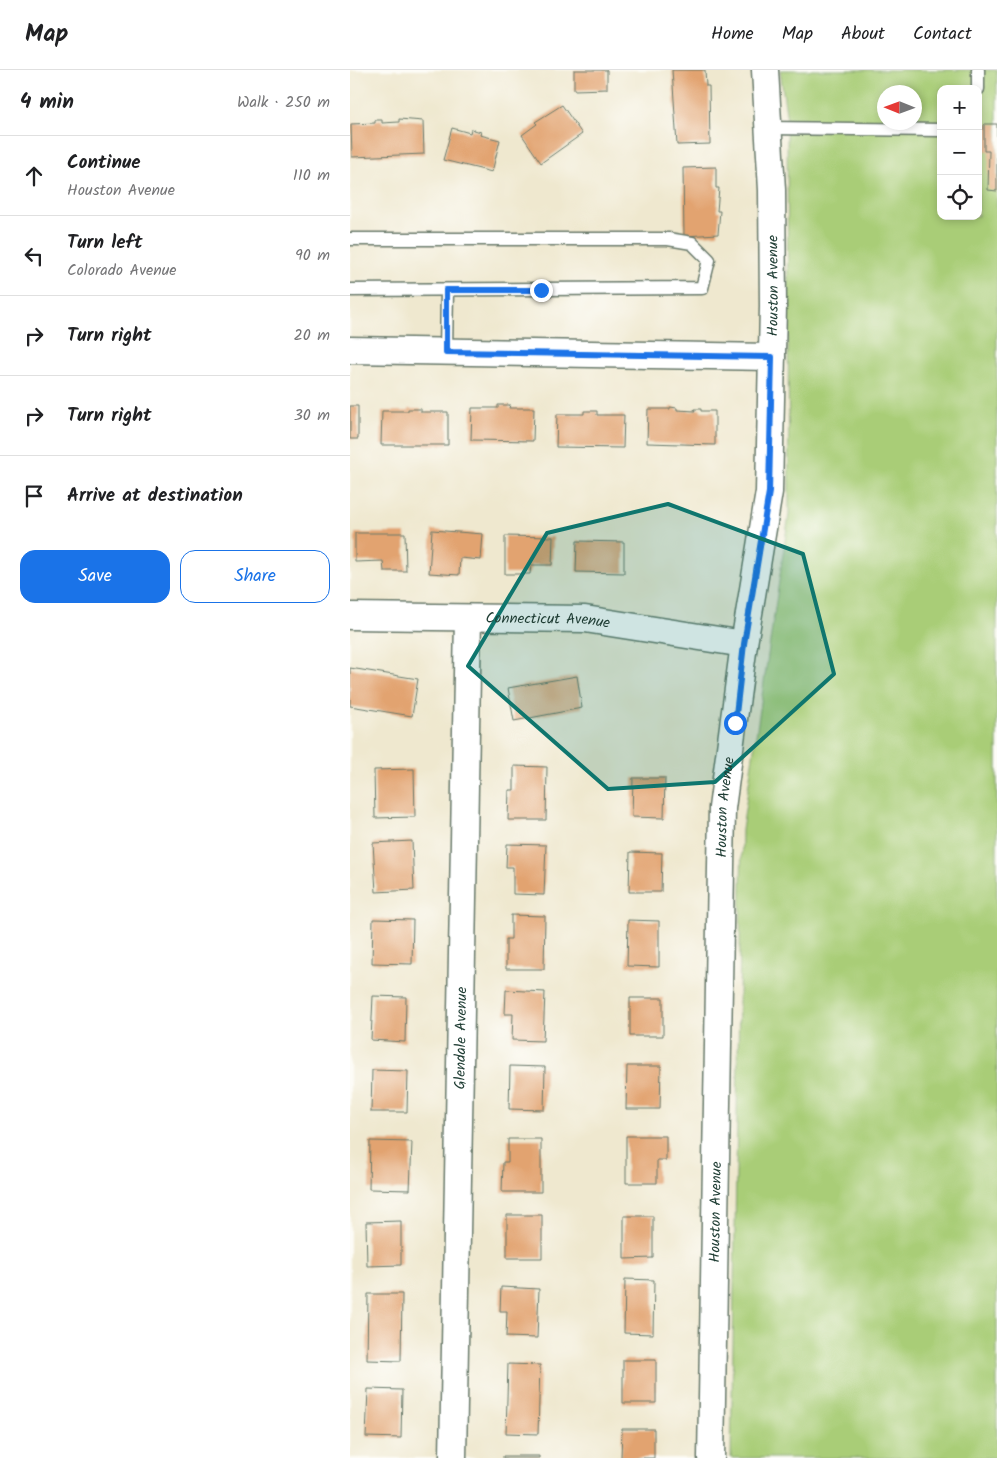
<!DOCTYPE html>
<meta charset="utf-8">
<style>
body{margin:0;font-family:Kalam,sans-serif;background:#f2f2f2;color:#202124}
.controls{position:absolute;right:15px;top:15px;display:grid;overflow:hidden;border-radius:10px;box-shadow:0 2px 8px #0003}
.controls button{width:45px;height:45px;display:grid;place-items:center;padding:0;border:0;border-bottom:1px solid #e0e0e0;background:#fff;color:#202124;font:25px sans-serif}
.compass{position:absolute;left:527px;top:15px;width:45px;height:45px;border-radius:50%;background:#fff;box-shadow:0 2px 8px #0003;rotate:271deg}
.stop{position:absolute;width:15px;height:15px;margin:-11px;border:4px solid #1a73e8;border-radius:50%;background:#fff}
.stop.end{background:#1a73e8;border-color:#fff;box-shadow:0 1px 5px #0008}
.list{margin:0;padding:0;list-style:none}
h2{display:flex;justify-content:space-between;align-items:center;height:65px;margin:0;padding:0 20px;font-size:21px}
h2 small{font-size:16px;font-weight:400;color:#757577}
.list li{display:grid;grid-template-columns:32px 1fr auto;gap:15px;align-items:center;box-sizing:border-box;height:80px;padding:0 20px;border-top:1px solid #e0e0e0}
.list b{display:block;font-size:19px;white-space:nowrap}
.list p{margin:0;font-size:16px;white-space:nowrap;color:#757577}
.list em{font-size:16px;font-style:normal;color:#757577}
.actions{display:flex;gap:10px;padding:15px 20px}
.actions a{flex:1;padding:11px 0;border:1px solid #1a73e8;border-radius:15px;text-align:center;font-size:18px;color:#1a73e8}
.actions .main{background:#1a73e8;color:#fff}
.icon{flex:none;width:28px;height:28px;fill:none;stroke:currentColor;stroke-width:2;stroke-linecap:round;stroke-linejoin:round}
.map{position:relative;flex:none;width:647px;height:1388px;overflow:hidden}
header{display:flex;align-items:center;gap:30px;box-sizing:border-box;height:70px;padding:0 25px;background:#fff;border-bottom:1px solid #e0e0e0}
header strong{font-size:24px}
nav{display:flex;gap:28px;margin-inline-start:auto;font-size:18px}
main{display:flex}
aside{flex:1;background:#fff}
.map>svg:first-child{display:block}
.green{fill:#a9cd77;stroke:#648556;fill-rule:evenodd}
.building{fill:#e2a36f}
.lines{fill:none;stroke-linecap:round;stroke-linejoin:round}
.service-casing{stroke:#68796a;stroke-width:15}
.minor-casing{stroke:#68796a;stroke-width:29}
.service{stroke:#fff;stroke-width:12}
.minor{stroke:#fff;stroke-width:26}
.route{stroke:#1a73e8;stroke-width:6}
.marked{fill:#0f766e;fill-opacity:0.2;stroke:#0f766e;stroke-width:4;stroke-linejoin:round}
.labels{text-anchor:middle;stroke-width:4;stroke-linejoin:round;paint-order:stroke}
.street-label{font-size:15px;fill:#1f3d34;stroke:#fdfcf7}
</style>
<header>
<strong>Map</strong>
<nav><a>Home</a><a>Map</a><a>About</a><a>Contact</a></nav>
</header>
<main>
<aside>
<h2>4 min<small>Walk · 250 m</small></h2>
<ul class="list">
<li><svg class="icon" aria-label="ahead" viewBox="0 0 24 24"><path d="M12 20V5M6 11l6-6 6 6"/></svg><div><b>Continue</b><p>Houston Avenue</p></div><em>110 m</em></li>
<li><svg class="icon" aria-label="left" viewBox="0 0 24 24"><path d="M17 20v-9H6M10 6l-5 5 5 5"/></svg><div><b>Turn left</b><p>Colorado Avenue</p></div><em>90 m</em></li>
<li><svg class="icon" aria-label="right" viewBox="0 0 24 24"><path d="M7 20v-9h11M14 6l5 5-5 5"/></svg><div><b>Turn right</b></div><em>20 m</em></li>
<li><svg class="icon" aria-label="right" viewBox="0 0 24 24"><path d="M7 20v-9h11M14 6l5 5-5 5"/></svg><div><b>Turn right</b></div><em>30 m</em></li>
<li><svg class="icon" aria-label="arrive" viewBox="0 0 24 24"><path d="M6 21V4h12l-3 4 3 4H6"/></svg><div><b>Arrive at destination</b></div></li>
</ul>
<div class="actions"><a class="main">Save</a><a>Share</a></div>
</aside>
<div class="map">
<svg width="647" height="1388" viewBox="0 0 647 1388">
<rect width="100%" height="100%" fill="#fdfcf7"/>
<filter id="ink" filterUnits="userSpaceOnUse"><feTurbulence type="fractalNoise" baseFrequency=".02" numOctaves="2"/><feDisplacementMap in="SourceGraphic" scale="10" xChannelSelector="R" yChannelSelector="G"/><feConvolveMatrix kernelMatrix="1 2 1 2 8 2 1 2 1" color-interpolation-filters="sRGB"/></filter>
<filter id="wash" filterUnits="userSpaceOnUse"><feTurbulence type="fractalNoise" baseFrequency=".0096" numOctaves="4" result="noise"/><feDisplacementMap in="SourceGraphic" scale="20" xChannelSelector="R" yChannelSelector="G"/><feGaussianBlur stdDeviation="1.12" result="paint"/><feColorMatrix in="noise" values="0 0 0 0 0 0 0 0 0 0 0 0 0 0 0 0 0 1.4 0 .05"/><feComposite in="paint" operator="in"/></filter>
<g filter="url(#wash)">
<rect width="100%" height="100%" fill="#efe8cf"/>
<path class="green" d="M430 0H647V1388H381L392 760 439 444 437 51ZM591 19H628V146H591ZM534 22H564V52H534Z"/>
<g id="blocks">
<path class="building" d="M224 0H257V19L224 20Z
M322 0H355L356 16H359L360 74 327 75Z
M212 35 232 64 191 93 172 65 187 54 185 52Z
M49 49 73 51 74 84 2 87 1 54 25 53V50H32V53L49 52Z
M634 54H647V121L638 120 639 81H634Z
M102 58 120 63 121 59 131 62 130 65 150 70 142 102 93 90Z
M366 97V118H369L367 141H370L368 164 334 166 333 98Z
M148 335H160L159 338H184L183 371 121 370 122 338H148Z
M0 336H8V369H0Z
M320 337 327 338V340L345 341 344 339H351V341H365V375L297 373 298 339H320Z
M58 339H71V342H98V375H31L32 341H58Z
M234 341H247V345H274L273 378 206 377 207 344H234Z
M82 460 133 464 131 490 110 488 109 505 79 503Z
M5 463H55L56 501H34L33 491 5 492Z
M155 466 203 467 202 495H181L180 504H155Z
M227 471 274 472V503L226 502Z
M0 598 68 609 62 646 0 636Z
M227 606 232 638 164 651 158 618Z
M164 696 197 697 196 750H158L159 720H164Z
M64 699 65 747 25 748 24 700Z
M283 708H315L314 748 282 747Z
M62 771 64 820 26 822 23 773Z
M157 774 196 775 194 825 163 824V797H156Z
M280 782 312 783 311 822H279Z
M161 845 195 846 194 899H156V869H161Z
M23 849 63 850 62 894 22 893Z
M278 850 309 851V897L277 896Z
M156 920 195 922 193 971 162 970 163 944H155Z
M23 926 56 927 55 972 21 970Z
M280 928H313V966H280Z
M160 996 195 997 194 1040 159 1039Z
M277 996H311L310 1039H276Z
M22 1000 58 1001 57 1042H21Z
M276 1066H316V1090H307V1113H276Z
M158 1069H191V1122H152L153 1092H158Z
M20 1071 62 1072 60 1120 19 1119Z
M157 1145H192V1188H157Z
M274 1146H303V1188L274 1189Z
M51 1151V1195L17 1196 16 1152Z
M275 1209 304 1210 303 1264 274 1263Z
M151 1217 189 1219 187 1268 156 1267 157 1241H150Z
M18 1224H52L51 1291 17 1290Z
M273 1290H306V1333H273Z
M158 1294 190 1295 188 1364 156 1363Z
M18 1319 52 1320 51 1368 16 1367Z
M272 1359H304V1388H271Z
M153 1386H189V1388H153Z"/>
</g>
</g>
<g filter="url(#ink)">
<use href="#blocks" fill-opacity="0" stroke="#68796a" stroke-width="1"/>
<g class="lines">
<defs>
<path id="service" d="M628 19V0
M419 58 591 60
M0 169H318L342 173 359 190 352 218 0 220
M96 282 97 220"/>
<g id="minor">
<path d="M0 280 422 287"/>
<path id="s1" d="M0 546 235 549 394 574"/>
<path id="s2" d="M103 1388 118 548"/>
<path id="s3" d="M361 1388 372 738 394 574 419 422 423 236 422 120 415 0"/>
</g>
</defs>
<use href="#service" class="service-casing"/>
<use href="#minor" class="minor-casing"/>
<use href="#service" class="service"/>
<use href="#minor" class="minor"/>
</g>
</g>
<g class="lines" filter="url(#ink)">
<path class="route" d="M191 220H96V282L422 287 419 422 394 574 385 653"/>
</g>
<path class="marked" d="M318 434 453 484 484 604 365 712 258 719 118 596 197 463Z"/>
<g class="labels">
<g class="street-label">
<text dy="5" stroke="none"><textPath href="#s3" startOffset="1176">Houston Avenue</textPath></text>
<text dy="5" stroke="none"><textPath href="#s1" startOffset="198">Connecticut Avenue</textPath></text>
<text dy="5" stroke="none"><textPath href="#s3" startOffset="651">Houston Avenue</textPath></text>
<text dy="5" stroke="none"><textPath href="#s2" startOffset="420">Glendale Avenue</textPath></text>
<text dy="5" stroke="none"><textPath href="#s3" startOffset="246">Houston Avenue</textPath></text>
</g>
</g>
</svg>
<div class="controls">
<button>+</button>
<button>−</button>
<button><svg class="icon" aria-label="locate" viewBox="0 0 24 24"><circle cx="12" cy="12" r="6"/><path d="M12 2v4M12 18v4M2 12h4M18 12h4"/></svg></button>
</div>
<svg class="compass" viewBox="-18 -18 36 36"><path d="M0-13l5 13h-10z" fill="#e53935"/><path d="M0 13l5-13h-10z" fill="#757577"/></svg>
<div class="stop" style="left:385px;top:653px"></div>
<div class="stop end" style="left:191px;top:220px"></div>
</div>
</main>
